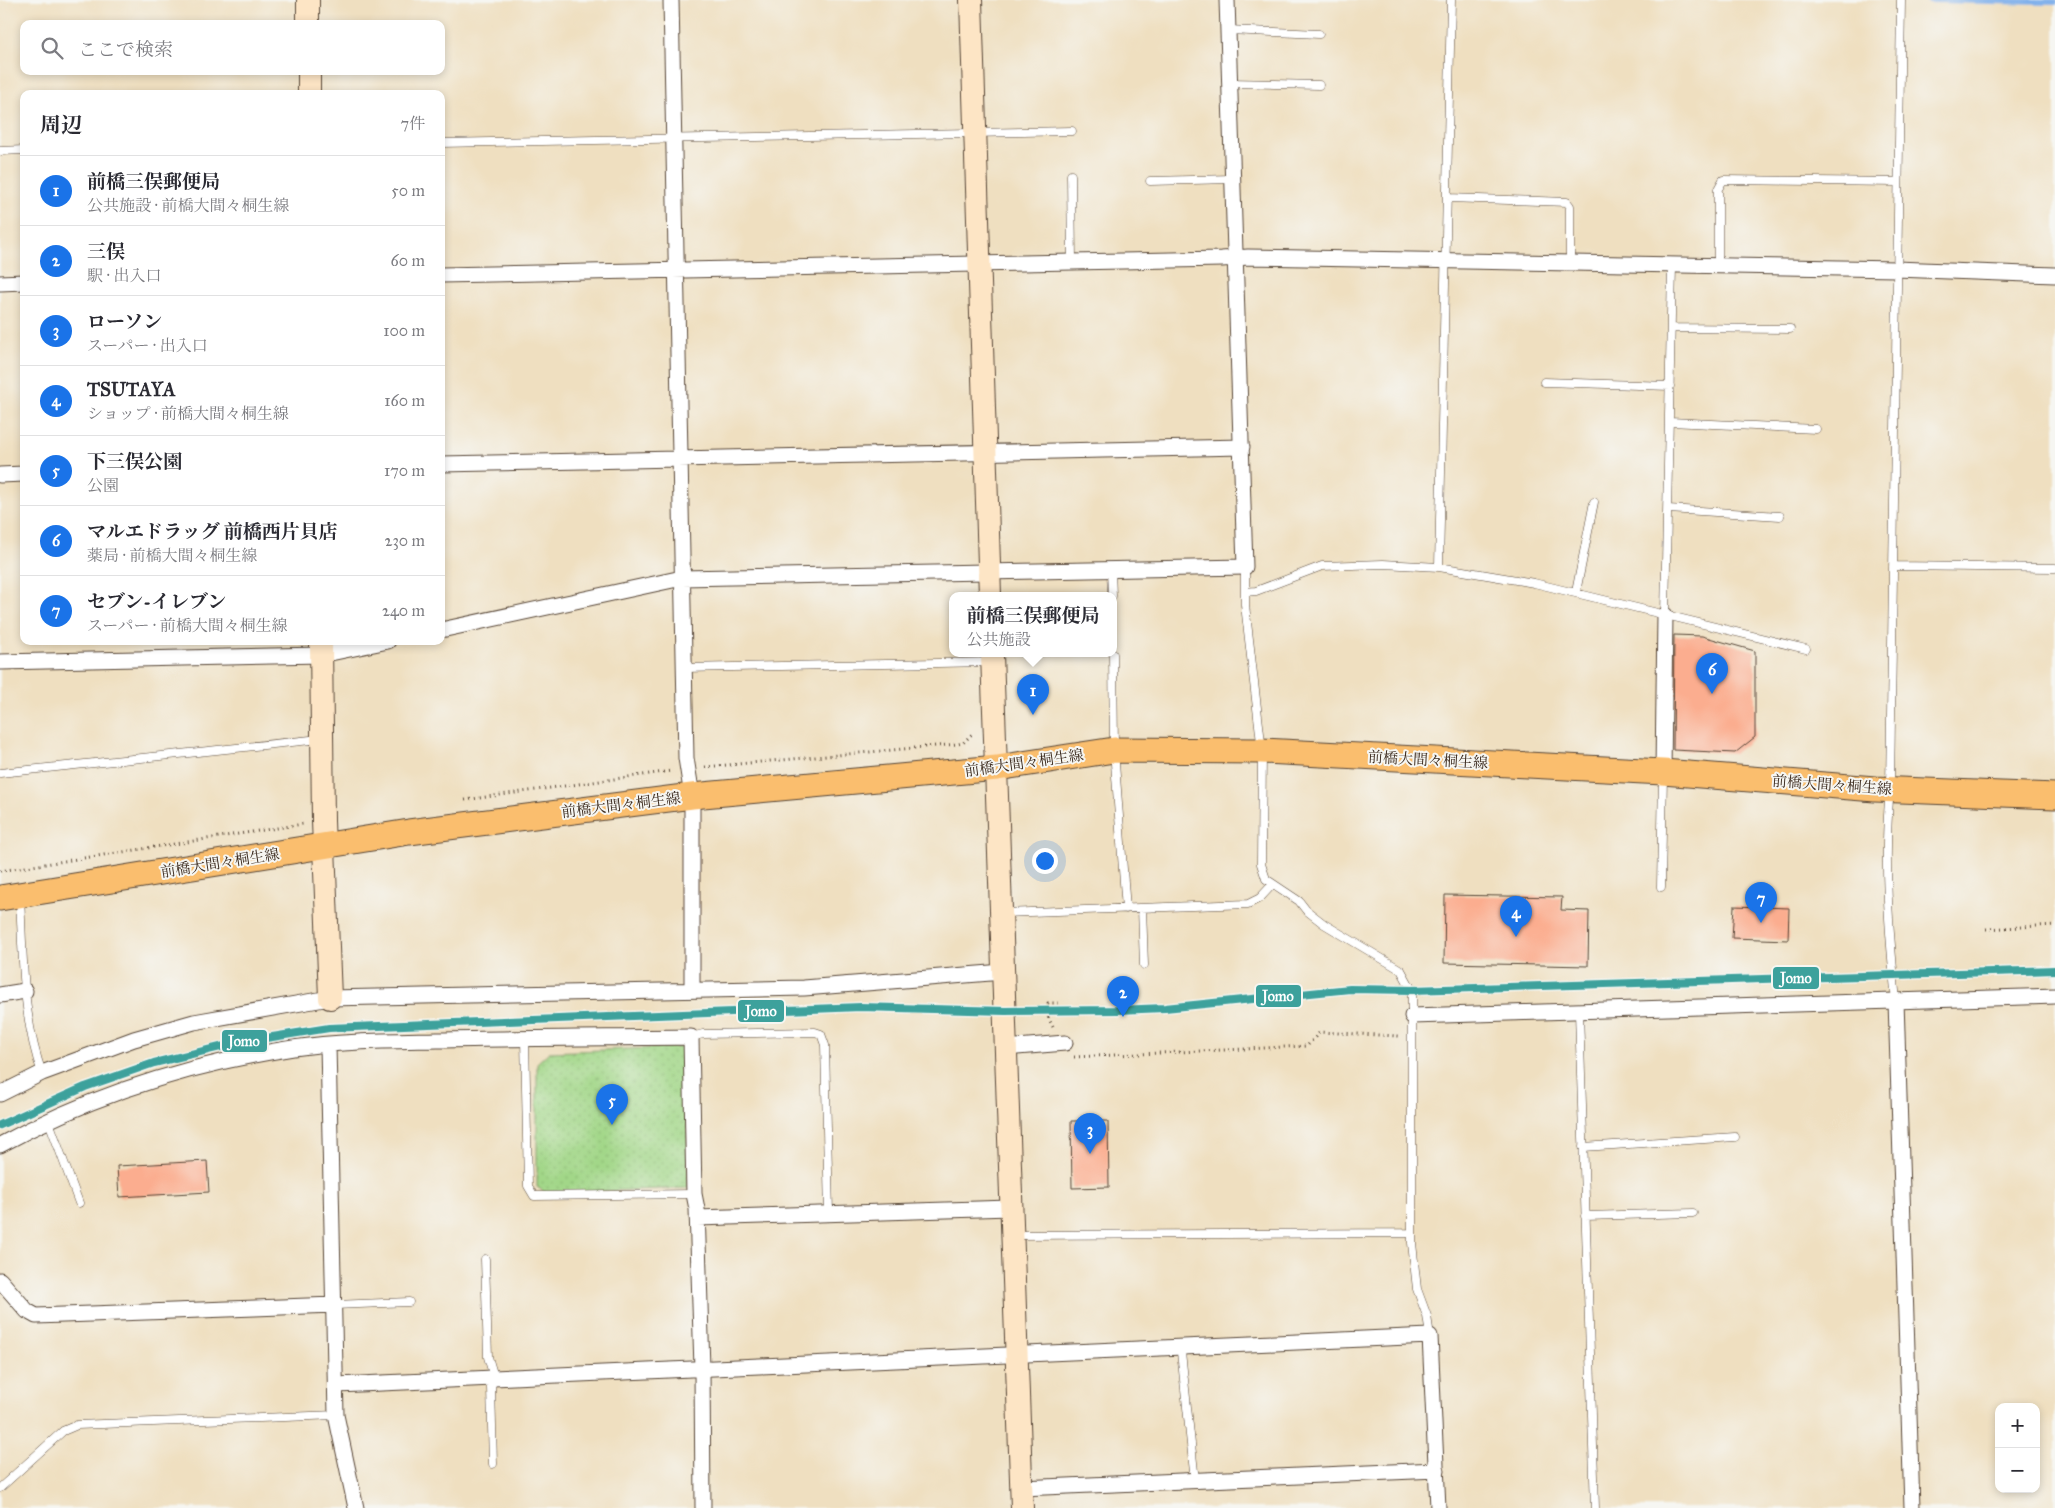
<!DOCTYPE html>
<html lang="ja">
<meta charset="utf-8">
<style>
body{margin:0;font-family:"IM FELL Great Primer","Noto Serif JP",serif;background:#f7f7f7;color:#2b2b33}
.controls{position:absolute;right:15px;bottom:15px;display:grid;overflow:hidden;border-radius:10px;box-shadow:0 2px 8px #0003}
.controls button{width:45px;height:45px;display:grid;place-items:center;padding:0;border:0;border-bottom:1px solid #e1e1e2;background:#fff;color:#2b2b33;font:25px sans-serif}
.you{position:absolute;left:1044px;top:860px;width:18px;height:18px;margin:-12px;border:4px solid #fff;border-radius:50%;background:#1a73e8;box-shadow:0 0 0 8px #1a73e833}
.badge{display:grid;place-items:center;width:32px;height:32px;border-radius:50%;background:#1a73e8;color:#fff;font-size:16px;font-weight:700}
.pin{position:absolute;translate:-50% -41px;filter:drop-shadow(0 1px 2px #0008)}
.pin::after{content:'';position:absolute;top:26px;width:18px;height:15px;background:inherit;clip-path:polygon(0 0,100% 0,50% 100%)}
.popup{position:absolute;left:949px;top:592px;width:168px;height:65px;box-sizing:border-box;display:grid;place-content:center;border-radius:10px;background:#fff;filter:drop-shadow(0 1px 4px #0005);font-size:16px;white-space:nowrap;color:#7c7c81}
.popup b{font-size:19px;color:#2b2b33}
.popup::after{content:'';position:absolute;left:50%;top:100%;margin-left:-10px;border:10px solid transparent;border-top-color:#fff}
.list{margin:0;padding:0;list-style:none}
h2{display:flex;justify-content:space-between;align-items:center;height:65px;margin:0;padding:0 20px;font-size:21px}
h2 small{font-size:16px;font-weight:400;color:#7c7c81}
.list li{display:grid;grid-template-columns:32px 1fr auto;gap:15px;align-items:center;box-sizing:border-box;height:70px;padding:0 20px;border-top:1px solid #e1e1e2}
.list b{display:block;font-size:19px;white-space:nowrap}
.list p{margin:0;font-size:16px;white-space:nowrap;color:#7c7c81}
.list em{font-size:16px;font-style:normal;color:#7c7c81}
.icon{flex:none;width:28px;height:28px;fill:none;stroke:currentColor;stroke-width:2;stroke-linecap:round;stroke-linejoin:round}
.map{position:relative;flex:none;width:2055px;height:1508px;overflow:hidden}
.search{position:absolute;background:#fff;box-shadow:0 2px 8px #0003;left:20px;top:20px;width:425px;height:55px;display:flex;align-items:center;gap:12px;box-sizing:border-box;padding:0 18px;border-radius:10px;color:#7c7c81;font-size:19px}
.panel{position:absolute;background:#fff;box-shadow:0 2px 8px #0003;left:20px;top:90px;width:425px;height:555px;border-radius:10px}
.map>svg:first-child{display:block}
.park{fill:url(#park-dots);stroke:#6e8053}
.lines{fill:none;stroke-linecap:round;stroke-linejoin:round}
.stream{stroke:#80b0eb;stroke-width:6}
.building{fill:#fbad8f}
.lane-casing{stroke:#564536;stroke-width:9}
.street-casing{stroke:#564536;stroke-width:17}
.secondary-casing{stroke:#564536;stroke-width:24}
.primary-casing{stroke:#564536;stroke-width:27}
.path{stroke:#564536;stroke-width:3;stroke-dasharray:1 4;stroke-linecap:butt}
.lane{stroke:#fff;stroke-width:8}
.street{stroke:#fff;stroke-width:15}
.secondary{stroke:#fde5c5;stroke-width:22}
.primary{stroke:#fabe6e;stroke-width:25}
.rail-1-casing{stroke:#f6f6f2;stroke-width:11}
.rail-1{stroke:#3da19c;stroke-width:8}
.labels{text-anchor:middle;stroke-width:4;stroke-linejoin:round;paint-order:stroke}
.street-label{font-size:15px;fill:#3b2a1e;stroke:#f6f6f2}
.line-badge{stroke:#f6f6f2;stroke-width:2}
.badge-label{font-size:14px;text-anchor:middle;font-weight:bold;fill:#fff}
</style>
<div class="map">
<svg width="2055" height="1508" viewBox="0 0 2055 1508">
<defs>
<pattern id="park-dots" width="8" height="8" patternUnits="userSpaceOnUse" patternTransform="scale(1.25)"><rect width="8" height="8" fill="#a2d788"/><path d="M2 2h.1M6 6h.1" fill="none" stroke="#8cb975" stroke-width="1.8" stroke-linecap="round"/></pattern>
</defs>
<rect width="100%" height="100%" fill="#f6f6f2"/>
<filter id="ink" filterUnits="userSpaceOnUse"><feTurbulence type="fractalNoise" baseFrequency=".02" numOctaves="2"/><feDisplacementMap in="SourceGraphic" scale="10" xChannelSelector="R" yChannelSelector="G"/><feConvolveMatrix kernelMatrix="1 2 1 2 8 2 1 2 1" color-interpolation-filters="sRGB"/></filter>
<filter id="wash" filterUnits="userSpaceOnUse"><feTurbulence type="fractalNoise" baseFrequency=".0096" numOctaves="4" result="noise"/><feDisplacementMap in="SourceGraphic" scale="20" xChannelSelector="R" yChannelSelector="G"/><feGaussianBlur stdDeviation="1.12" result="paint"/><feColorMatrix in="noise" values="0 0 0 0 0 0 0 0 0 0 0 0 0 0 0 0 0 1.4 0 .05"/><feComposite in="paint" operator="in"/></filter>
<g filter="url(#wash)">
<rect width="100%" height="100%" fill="#efdfc0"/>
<path class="park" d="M682 1047 686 1054 688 1188 546 1193 537 1187V1063L549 1052Z"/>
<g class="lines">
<path class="stream" d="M1930 0 2055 2"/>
</g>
<g id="blocks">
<path class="building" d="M1674 635 1702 636 1755 651V737L1735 753 1673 750Z
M1445 895 1562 897 1561 910 1589 911 1588 966 1444 963Z
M1734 906 1789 908 1788 940 1732 938Z
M1071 1121H1108L1109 1187 1072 1188Z
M207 1161 209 1192 119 1197 117 1166Z"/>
</g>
</g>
<g filter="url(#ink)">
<use href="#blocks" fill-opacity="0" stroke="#564536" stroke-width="1"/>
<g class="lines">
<defs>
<path id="lane" d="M1228 30 1319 34
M1230 83 1319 85
M441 143 1072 131
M0 151 24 150
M1071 175 1072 262
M1150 181 1233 179
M1447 198 1567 202 1570 206V263
M1718 266V189L1723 180 1898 182
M1671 328 1790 329
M1544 382 1670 386
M1670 422 1816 429
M1668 509 1780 516
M1893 566 2055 568
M1245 567V605L1262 751 1261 864 1266 879 1299 901 1306 910 1324 924 1401 970 1412 990V1243L1417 1289 1427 1316 1430 1336
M1439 567 1451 0
M1111 570 1112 596
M1245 592 1256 591 1322 566 1383 564 1439 567 1534 583 1806 649
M1576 592 1594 502
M1665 615 1672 265
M1113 654 1114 750 1126 909
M684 668 990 662
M0 773 320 739
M1661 887 1663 774
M20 897C23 955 22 1017 42 1073
M1142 908 1144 965
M1002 913 1248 904 1260 898 1272 885
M1896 1001C1889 931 1883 859 1890 789L1901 0
M1579 1012 1595 1508
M691 1037 703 1034 815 1032 821 1034 825 1045 829 1214
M525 1038 528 1186 534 1196 694 1194
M48 1119 79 1203
M1583 1147 1735 1137
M1585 1216 1693 1213
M1013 1235 1411 1233
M485 1259 488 1357 494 1377 491 1387 493 1464
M334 1305 409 1302
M1184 1348 1181 1352 1195 1481
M0 1488 63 1431 77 1425 336 1415"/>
<path id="street" d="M671 0 686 758 692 796V990
M441 275 1222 259 1248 257 1896 269 2055 275
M0 283 24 282
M441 464 1242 447
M0 475 24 474
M441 630 682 578 1245 567 1227 0
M0 662 321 655 388 641
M1663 772 1665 615
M0 995 25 991
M1896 1001 1912 1508
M1412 1016 2055 996
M328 1045 336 1415 356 1508
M1017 1047 1065 1043
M0 1094 42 1073 134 1039 194 1022 330 998 804 988 1003 972
M0 1145C91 1095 191 1064 293 1048 341 1041 389 1041 437 1040 522 1038 606 1038 691 1037L694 1194 697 1209 702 1368 703 1508
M697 1218 1010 1208
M0 1280 27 1311 36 1316 334 1305
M337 1385 1430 1336 1438 1508
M1021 1488 1437 1470"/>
<path id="secondary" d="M308 0V24
M971 0 990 596
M309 71V94
M321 641 323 821 330 998
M992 654 1022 1508"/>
<path id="primary" d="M0 898 409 832 692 796 997 768 1114 750 1262 751 1663 772 1875 789 2055 796"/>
</defs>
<use href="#lane" class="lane-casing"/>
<use href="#street" class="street-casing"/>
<use href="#secondary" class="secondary-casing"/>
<use href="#primary" class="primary-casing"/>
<path class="path" d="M705 767 958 744 963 743 972 734
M465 800 671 771
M0 871 303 824
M1986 929 2055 925
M1053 1027 1047 1015 1048 1003H1058
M1074 1057 1307 1046 1320 1032 1399 1036"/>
<use href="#lane" class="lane"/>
<use href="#street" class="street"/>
<use href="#secondary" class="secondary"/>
<use href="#primary" class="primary"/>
<defs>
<path id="rail-1" d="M0 1125 85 1087 154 1063 241 1042 329 1028 861 1007 1005 1011 1118 1010 1165 1008 1350 989 1412 990 2055 970"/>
</defs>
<use href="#rail-1" class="rail-1-casing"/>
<use href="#rail-1" class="rail-1"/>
</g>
</g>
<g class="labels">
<g class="street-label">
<text transform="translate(1428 760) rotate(3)" y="5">前橋大間々桐生線</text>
<text transform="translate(1024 763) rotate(-8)" y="5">前橋大間々桐生線</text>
<text transform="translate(1832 785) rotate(4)" y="5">前橋大間々桐生線</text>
<text transform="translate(621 805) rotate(-7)" y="5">前橋大間々桐生線</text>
<text transform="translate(220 863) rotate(-9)" y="5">前橋大間々桐生線</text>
</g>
</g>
<g class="line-badge">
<rect x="1772" y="966" width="48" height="24" rx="5" fill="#3da19c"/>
<rect x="1255" y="984" width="47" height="24" rx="5" fill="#3da19c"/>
<rect x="737" y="999" width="48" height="24" rx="5" fill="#3da19c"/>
<rect x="221" y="1029" width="47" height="24" rx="5" fill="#3da19c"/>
</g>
<g class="badge-label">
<text x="1796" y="983">Jomo</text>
<text x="1278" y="1001">Jomo</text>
<text x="761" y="1016">Jomo</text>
<text x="244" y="1046">Jomo</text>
</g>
</svg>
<div class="controls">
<button>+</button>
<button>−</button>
</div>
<div class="you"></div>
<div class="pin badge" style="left:1033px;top:715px">1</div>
<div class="popup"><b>前橋三俣郵便局</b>公共施設</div>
<div class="pin badge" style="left:1123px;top:1017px">2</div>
<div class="pin badge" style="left:1090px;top:1154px">3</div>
<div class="pin badge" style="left:1516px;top:937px">4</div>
<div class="pin badge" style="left:612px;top:1125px">5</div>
<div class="pin badge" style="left:1712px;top:694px">6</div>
<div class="pin badge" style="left:1761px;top:923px">7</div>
<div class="search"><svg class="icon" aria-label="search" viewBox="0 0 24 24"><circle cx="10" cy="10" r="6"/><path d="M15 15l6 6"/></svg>ここで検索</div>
<section class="panel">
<h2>周辺<small>7件</small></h2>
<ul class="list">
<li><span class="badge">1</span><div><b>前橋三俣郵便局</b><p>公共施設 · 前橋大間々桐生線</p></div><em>50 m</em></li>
<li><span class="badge">2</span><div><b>三俣</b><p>駅 · 出入口</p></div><em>60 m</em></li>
<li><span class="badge">3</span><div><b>ローソン</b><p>スーパー · 出入口</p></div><em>100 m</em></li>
<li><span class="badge">4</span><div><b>TSUTAYA</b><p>ショップ · 前橋大間々桐生線</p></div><em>160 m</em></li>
<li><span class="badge">5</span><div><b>下三俣公園</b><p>公園</p></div><em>170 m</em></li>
<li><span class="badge">6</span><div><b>マルエドラッグ 前橋西片貝店</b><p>薬局 · 前橋大間々桐生線</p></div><em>230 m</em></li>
<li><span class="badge">7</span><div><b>セブン-イレブン</b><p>スーパー · 前橋大間々桐生線</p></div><em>240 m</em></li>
</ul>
</section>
</div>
